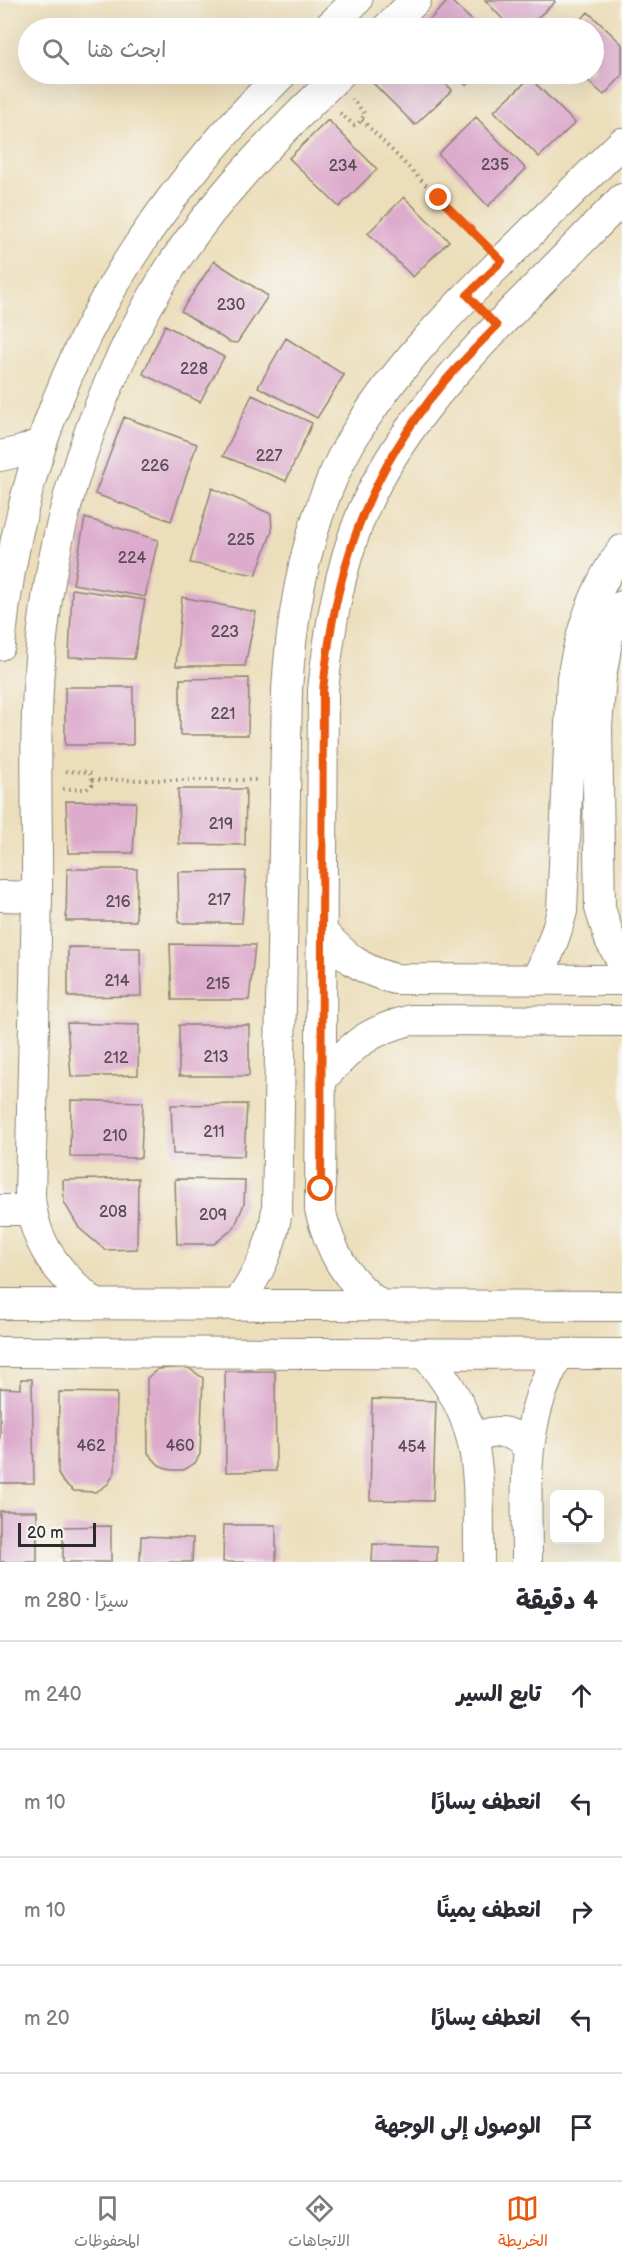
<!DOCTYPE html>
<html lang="ar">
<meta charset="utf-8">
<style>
body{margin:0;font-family:"Balsamiq Sans","Playpen Sans Arabic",sans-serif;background:#f7f7f7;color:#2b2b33;direction:rtl}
.controls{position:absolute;right:18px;bottom:18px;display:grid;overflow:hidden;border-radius:9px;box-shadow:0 6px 24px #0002}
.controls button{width:54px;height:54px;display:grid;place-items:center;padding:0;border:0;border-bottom:2px solid #e1e1e2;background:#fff;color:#2b2b33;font:30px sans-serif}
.scale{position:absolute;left:18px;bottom:15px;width:78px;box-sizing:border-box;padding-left:6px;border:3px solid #2b2b2b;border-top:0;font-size:16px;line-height:21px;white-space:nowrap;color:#2b2b2b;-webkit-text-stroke:4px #f6f6f2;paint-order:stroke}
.stop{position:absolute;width:18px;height:18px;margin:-14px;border:4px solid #ea580c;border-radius:50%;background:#fff}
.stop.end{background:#ea580c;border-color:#fff;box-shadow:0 2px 6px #0008}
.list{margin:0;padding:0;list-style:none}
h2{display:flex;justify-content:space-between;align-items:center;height:78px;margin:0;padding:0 24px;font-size:26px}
h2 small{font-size:20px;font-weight:400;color:#7c7c81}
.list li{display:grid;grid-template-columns:39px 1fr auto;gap:18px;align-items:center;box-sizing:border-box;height:108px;padding:0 24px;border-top:2px solid #e1e1e2}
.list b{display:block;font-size:22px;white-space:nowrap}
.list em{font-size:20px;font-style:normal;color:#7c7c81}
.icon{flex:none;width:33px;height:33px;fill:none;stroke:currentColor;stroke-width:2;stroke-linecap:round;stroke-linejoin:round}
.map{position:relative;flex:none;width:622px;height:1562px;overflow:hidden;direction:ltr}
.search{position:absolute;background:#fff;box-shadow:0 6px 24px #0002;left:18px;right:18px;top:18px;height:66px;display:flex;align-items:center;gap:15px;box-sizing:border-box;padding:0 21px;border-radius:33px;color:#7c7c81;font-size:22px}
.sheet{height:618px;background:#fff}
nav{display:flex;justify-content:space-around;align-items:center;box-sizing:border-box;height:84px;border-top:2px solid #e1e1e2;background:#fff;font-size:16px;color:#7c7c81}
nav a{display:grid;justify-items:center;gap:3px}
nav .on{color:#ea580c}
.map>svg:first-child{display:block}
.building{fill:#ddaccd}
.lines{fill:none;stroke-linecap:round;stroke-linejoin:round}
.minor-casing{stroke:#8c8472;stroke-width:32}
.path{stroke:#8c8472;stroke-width:4;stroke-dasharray:1.5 4.5;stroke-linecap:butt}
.minor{stroke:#fff;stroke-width:30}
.route{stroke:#ea580c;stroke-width:8}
.labels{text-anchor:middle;stroke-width:4.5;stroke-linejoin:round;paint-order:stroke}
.number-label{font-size:16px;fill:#584b54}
</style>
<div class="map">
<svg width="622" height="1562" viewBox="0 0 622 1562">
<rect width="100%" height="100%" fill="#f6f6f2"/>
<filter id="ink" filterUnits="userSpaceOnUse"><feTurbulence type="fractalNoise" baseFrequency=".0167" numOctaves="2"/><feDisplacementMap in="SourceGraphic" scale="12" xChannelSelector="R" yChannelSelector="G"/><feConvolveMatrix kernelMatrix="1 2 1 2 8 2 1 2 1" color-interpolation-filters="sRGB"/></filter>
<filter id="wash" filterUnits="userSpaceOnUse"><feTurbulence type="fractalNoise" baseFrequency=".008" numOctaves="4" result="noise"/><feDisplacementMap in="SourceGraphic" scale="24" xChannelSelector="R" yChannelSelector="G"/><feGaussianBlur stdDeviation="1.35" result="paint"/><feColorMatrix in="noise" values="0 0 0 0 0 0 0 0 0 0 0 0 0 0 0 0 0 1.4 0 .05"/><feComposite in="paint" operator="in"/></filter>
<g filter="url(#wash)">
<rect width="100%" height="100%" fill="#ecdeba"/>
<g id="blocks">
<path class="building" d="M449 0H450L480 28H421Z
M485 0H554L555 2 526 28H511Z
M588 12 622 44V76L604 95 580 74H594V28H573Z
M371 74H436L452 90 415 125 367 77Z
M454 74H477L466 85Z
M530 78 575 123 539 157 494 111Z
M476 117 526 169 488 206 438 154Z
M328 120 377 169 339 207 289 158Z
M404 197 449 241 413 277 368 233Z
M214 261 268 296 237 343 229 342 181 311Z
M165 325 224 357 200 402 143 374Z
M286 338 344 375 317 418 258 387Z
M252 395 312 423 286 481 223 456Z
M124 417 197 444 171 521 95 494Z
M212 488 271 514 272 531 256 575 190 563Z
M85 518 158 540 145 597 73 584Z
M72 589 145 600 134 659 69 657Z
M182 597 256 612 245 666H176Z
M249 678 248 735H180V679Z
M65 687H133V745H65Z
M178 789H246L245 845 179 844Z
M66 801 136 802 133 853H68Z
M67 869H137L136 921H66Z
M246 871 242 923H179L178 872Z
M170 944 255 945 249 1000H172Z
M68 947 140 948 141 996 68 997Z
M67 1023 139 1025 138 1075 71 1077Z
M179 1025H249V1076H179Z
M71 1100 143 1102 141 1158 70 1157Z
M247 1104 244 1156 173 1154 171 1105Z
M138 1178 137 1249 105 1250 79 1228 64 1202 63 1180Z
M175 1179 245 1180 244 1204 234 1228 214 1244H177Z
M187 1367 203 1378 200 1454 195 1463 184 1470H171L159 1465 148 1453 147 1378 158 1369Z
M225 1371H275L276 1471 226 1472Z
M21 1379H32L34 1483H0V1388L21 1389Z
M59 1392 117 1393 115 1471 108 1484 96 1492 74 1491 63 1482 58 1474Z
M372 1399 436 1401 433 1501 370 1500Z
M0 1511H37V1562H0Z
M224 1525H276V1562H223Z
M111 1526V1562H63V1527Z
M141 1536 193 1538 192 1562H140Z
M373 1544 437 1546V1562H372Z"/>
</g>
</g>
<g filter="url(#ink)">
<use href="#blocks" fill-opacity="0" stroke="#8c8472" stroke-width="1.5"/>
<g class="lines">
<defs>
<path id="minor" d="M328 28 357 0
M387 28 416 0
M0 456 22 451 41 443
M622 606 608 636 601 677 597 726 600 908 610 940 622 961
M0 645C23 412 116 236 282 74
M0 896 37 897
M322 932C346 957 360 970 395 979L622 980
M536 980C548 957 556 936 562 911L572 678C580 632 594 588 622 550
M321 1080C351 1047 366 1031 411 1020L622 1021
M0 1210H31
M0 1304 622 1306
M95 1304C58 1273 34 1245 30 1196 32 1096 35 997 37 897 38 808 32 718 43 629 57 505 98 388 162 281 210 202 275 137 340 74
M237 1305C258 1275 272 1247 277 1210L287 690C292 605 308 516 351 441 393 370 450 312 509 254 546 217 584 180 622 143
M380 1305C345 1279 331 1252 320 1210L323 691C329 630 339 570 362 513 397 432 456 369 517 306 552 271 587 235 622 199
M0 1352 622 1354
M424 1353C486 1423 478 1475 479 1562
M473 1441C493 1427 513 1429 528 1448
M527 1562C527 1484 520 1425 559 1354"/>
</defs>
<use href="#minor" class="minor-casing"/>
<path class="path" d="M340 113 354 125 358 124 365 114 352 99
M362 120 483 243
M92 780H260
M63 789H87L92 785V775L88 772 64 771"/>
<use href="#minor" class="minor"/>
</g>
</g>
<g class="lines" filter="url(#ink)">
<path class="route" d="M321 1189 323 691C334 572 366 475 444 382 461 362 479 344 497 326L467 295 502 261 439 198"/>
</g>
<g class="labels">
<g class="number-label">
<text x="495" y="170">235</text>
<text x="343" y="171">234</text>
<text x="231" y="310">230</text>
<text x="194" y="374">228</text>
<text x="269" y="461">227</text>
<text x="155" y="471">226</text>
<text x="241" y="545">225</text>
<text x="132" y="563">224</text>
<text x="225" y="637">223</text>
<text x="223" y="719">221</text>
<text x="221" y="829">219</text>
<text x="219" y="905">217</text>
<text x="118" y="907">216</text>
<text x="117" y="986">214</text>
<text x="218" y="989">215</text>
<text x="216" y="1062">213</text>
<text x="116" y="1063">212</text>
<text x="214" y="1137">211</text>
<text x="115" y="1141">210</text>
<text x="113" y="1217">208</text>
<text x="213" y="1220">209</text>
<text x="91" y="1451">462</text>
<text x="180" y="1451">460</text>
<text x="412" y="1452">454</text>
</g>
</g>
</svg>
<div class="controls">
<button><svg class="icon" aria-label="locate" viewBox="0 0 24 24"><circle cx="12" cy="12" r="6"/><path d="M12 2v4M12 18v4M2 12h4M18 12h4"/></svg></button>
</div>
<div class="scale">20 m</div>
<div class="stop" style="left:321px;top:1189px"></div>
<div class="stop end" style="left:439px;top:198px"></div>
<div class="search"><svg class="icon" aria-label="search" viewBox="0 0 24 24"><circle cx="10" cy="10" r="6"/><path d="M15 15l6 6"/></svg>ابحث هنا</div>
</div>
<section class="sheet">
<h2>4 دقيقة<small>سيرًا · 280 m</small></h2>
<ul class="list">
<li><svg class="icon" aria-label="ahead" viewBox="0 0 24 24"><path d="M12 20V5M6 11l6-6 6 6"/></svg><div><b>تابع السير</b></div><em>240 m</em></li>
<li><svg class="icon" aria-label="left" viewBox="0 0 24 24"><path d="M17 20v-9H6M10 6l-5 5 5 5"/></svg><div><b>انعطف يسارًا</b></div><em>10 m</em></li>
<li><svg class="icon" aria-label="right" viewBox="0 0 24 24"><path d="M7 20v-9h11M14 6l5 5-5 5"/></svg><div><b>انعطف يمينًا</b></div><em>10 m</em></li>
<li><svg class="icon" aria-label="left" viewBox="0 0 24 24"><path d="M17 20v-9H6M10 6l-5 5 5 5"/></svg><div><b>انعطف يسارًا</b></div><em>20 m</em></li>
<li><svg class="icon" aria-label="arrive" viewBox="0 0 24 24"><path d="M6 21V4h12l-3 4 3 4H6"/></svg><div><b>الوصول إلى الوجهة</b></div></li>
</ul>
</section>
<nav>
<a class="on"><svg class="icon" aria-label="map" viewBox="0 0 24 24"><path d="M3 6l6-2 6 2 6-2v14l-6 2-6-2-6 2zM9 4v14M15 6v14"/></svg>الخريطة</a>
<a><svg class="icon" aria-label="directions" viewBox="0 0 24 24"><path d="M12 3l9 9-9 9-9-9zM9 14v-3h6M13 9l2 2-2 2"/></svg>الاتجاهات</a>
<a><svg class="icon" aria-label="saved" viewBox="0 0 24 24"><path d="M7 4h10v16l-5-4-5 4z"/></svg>المحفوظات</a>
</nav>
